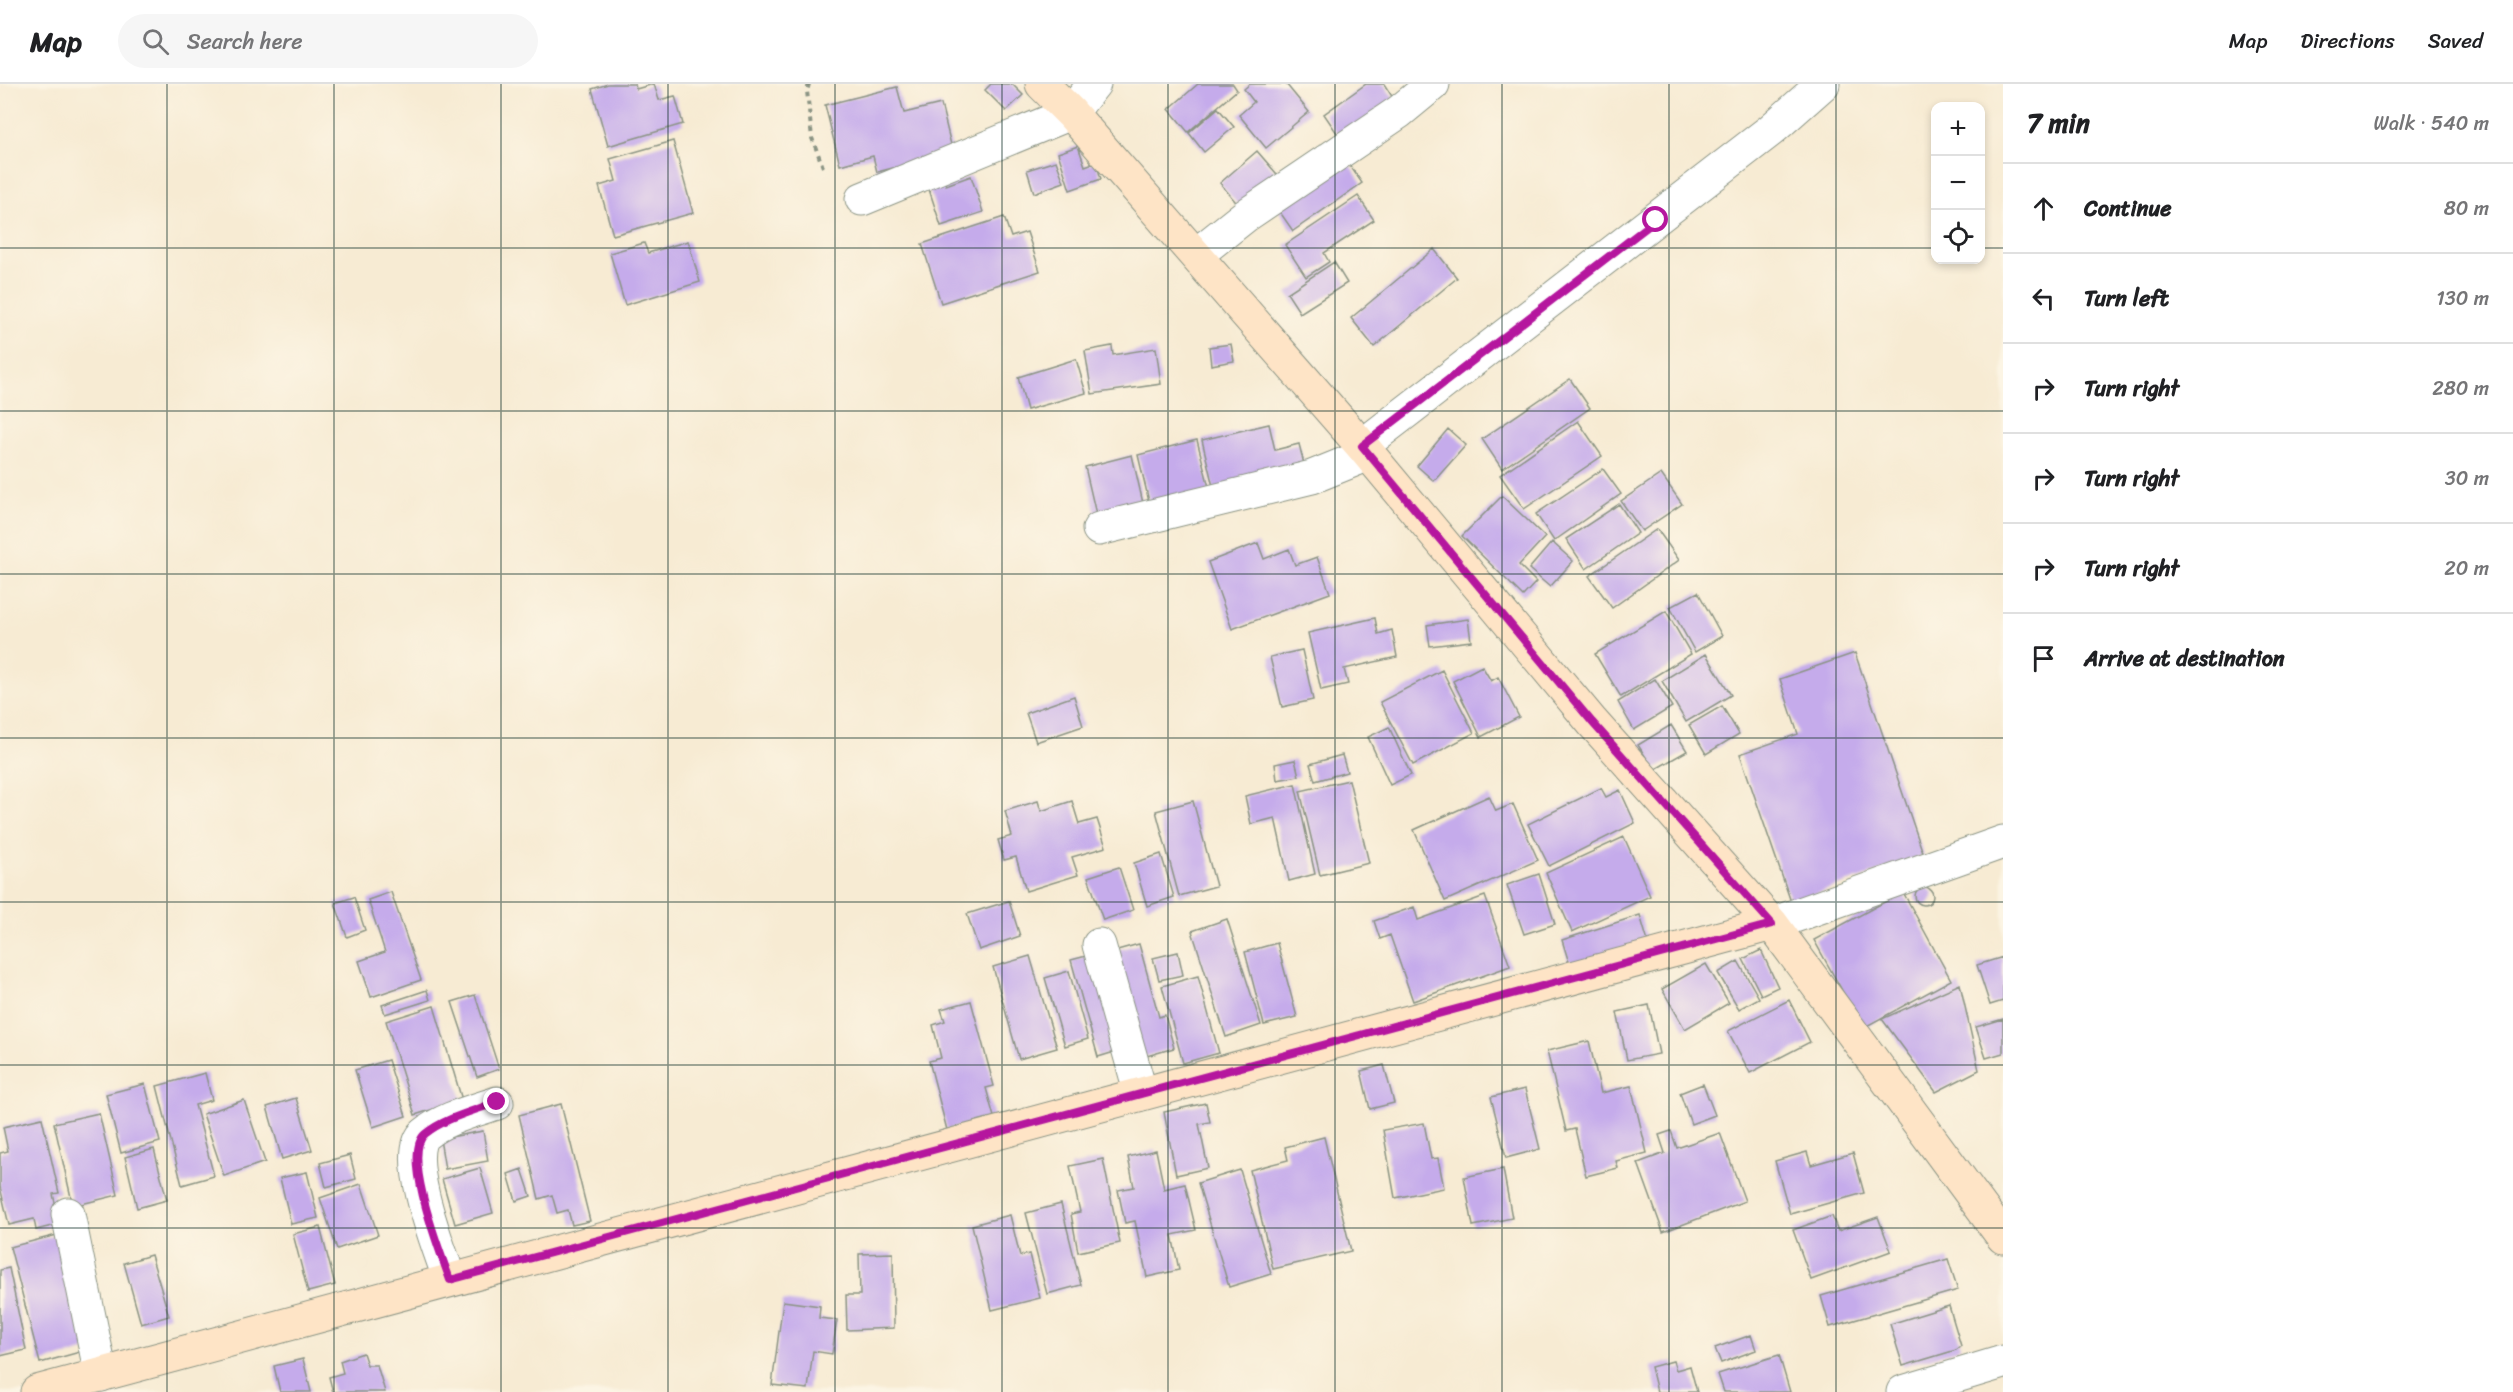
<!DOCTYPE html>
<meta charset="utf-8">
<style>
body{margin:0;font-family:Sriracha,sans-serif;background:#f6f6f6;color:#202124}
.controls{position:absolute;right:18px;top:18px;display:grid;overflow:hidden;border-radius:12px;box-shadow:0 3px 9px #0003}
.controls button{width:54px;height:54px;display:grid;place-items:center;padding:0;border:0;border-bottom:2px solid #e0e0e0;background:#fff;color:#202124;font:30px sans-serif}
.stop{position:absolute;width:18px;height:18px;margin:-14px;border:4px solid #b5179e;border-radius:50%;background:#fff}
.stop.end{background:#b5179e;border-color:#fff;box-shadow:0 2px 6px #0008}
.list{margin:0;padding:0;list-style:none}
h2{display:flex;justify-content:space-between;align-items:center;height:78px;margin:0;padding:0 24px;font-size:26px}
h2 small{font-size:20px;font-weight:400;color:#757577}
.list li{display:grid;grid-template-columns:39px 1fr auto;gap:18px;align-items:center;box-sizing:border-box;height:90px;padding:0 24px;border-top:2px solid #e0e0e0}
.list b{display:block;font-size:22px;white-space:nowrap}
.list em{font-size:20px;font-style:normal;color:#757577}
.icon{flex:none;width:33px;height:33px;fill:none;stroke:currentColor;stroke-width:2;stroke-linecap:round;stroke-linejoin:round}
.map{position:relative;flex:none;width:2003px;height:1308px;overflow:hidden}
header{display:flex;align-items:center;gap:36px;box-sizing:border-box;height:84px;padding:0 30px;background:#fff;border-bottom:2px solid #e0e0e0}
header strong{font-size:28px}
nav{display:flex;gap:33px;margin-inline-start:auto;font-size:21px}
.search{width:420px;height:54px;background:#f6f6f6;display:flex;align-items:center;gap:15px;box-sizing:border-box;padding:0 21px;border-radius:33px;color:#757577;font-size:22px}
main{display:flex}
aside{flex:1;background:#fff}
.map>svg:first-child{display:block}
.building{fill:#c5abeb}
.lines{fill:none;stroke-linecap:round;stroke-linejoin:round}
.street-casing{stroke:#8b9484;stroke-width:35}
.secondary-casing{stroke:#8b9484;stroke-width:35}
.path{stroke:#8b9484;stroke-width:4;stroke-dasharray:4.5 4.5;stroke-linecap:butt}
.street{stroke:#fff;stroke-width:33}
.secondary{stroke:#fee4c6;stroke-width:33}
.route{stroke:#b5179e;stroke-width:8}
.grid{fill:none;stroke:#1f3d34;stroke-width:1.5;stroke-opacity:0.55}
</style>
<header>
<strong>Map</strong>
<div class="search"><svg class="icon" aria-label="search" viewBox="0 0 24 24"><circle cx="10" cy="10" r="6"/><path d="M15 15l6 6"/></svg>Search here</div>
<nav><a>Map</a><a>Directions</a><a>Saved</a></nav>
</header>
<main>
<div class="map">
<svg width="2003" height="1308" viewBox="0 0 2003 1308">
<rect width="100%" height="100%" fill="#fcf5e5"/>
<filter id="ink" filterUnits="userSpaceOnUse"><feTurbulence type="fractalNoise" baseFrequency=".0167" numOctaves="2"/><feDisplacementMap in="SourceGraphic" scale="12" xChannelSelector="R" yChannelSelector="G"/><feConvolveMatrix kernelMatrix="1 2 1 2 8 2 1 2 1" color-interpolation-filters="sRGB"/></filter>
<filter id="wash" filterUnits="userSpaceOnUse"><feTurbulence type="fractalNoise" baseFrequency=".008" numOctaves="4" result="noise"/><feDisplacementMap in="SourceGraphic" scale="24" xChannelSelector="R" yChannelSelector="G"/><feGaussianBlur stdDeviation="1.35" result="paint"/><feColorMatrix in="noise" values="0 0 0 0 0 0 0 0 0 0 0 0 0 0 0 0 0 1.4 0 .05"/><feComposite in="paint" operator="in"/></filter>
<g filter="url(#wash)">
<rect width="100%" height="100%" fill="#f7ebd3"/>
<g id="blocks">
<path class="building" d="M608 0H635L636 5 654 0 659 16 675 12 683 40 608 62 592 5Z
M991 0H1012L1023 11 1006 27 985 6Z
M1198 0H1233L1237 6 1188 48 1169 25Z
M1250 0H1286L1309 28 1266 64 1239 31 1254 18 1244 5Z
M1366 0H1384L1397 20 1343 58 1324 30Z
M897 3 904 29 941 20 953 69 877 88 873 72 840 81 825 21Z
M1218 24 1234 43 1204 68 1189 49Z
M673 57 693 129 613 151 599 102 616 97 610 75Z
M1078 62 1085 82 1096 78 1101 95 1070 106 1058 69Z
M1257 67 1282 96 1244 128 1220 99Z
M1344 73 1362 99 1293 147 1275 121Z
M1056 77 1064 98 1034 109 1027 86Z
M941 87 946 101 971 92 983 128 941 142 925 93Z
M1358 112 1374 136 1324 169 1329 178 1306 193 1285 161Z
M1004 133 1011 153 1027 148 1040 187 941 219 922 160Z
M688 157 700 198 625 221 610 169 644 159 648 169Z
M1434 165 1457 194 1374 263 1351 234Z
M1334 178 1347 199 1300 229 1287 209Z
M1231 260 1234 277 1211 281 1209 263Z
M1112 262 1113 271 1156 264 1161 300 1092 310 1085 267Z
M1076 275 1086 309 1027 326 1018 293Z
M1570 295 1590 324 1502 385 1482 355Z
M1578 337 1602 372 1524 425 1500 391Z
M1269 340 1275 366 1299 360 1306 388 1215 411 1202 356Z
M1448 345 1466 361 1434 397 1417 382Z
M1197 356 1211 411 1151 426 1138 371Z
M1132 371 1145 428 1098 439 1085 383Z
M1603 385 1621 410 1554 457 1536 430Z
M1661 390 1682 420 1642 447 1621 417Z
M1502 412 1545 453 1519 481 1536 498 1523 512 1462 452Z
M1619 420 1638 449 1586 485 1566 455Z
M1657 445 1679 476 1612 524 1589 492Z
M1552 458 1573 477 1550 503 1529 485Z
M1258 459 1264 475 1289 465 1295 481 1317 473 1330 509 1232 545 1208 478Z
M1698 508 1722 552 1695 568 1670 523Z
M1666 527 1691 570 1621 613 1595 570Z
M1375 534 1378 550 1392 546 1397 573 1344 585 1348 600 1321 606 1308 549Z
M1468 535 1471 557 1430 562 1427 541Z
M1302 566 1313 616 1282 623 1270 573Z
M1855 569 1924 772 1791 818 1740 670 1798 650 1780 595Z
M1706 570 1731 611 1686 638 1662 597Z
M1482 582 1491 597 1498 593 1519 633 1481 653 1453 597Z
M1442 586 1474 649 1413 681 1380 618Z
M1655 595 1672 623 1634 646 1618 618Z
M1074 612 1083 642 1036 658 1026 629Z
M1722 622 1739 650 1706 670 1689 641Z
M1671 641 1687 667 1654 686 1638 661Z
M1389 643 1411 691 1390 701 1368 653Z
M1342 671 1347 688 1315 697 1310 680Z
M1295 676 1299 692 1277 696 1275 680Z
M1349 696 1369 779 1320 791 1300 707Z
M1295 700 1315 790 1289 797 1275 734 1251 740 1245 712Z
M1601 704 1606 713 1620 706 1635 739 1549 782 1528 740Z
M1489 712 1496 727 1513 720 1538 776 1445 817 1414 746Z
M1038 717 1041 727 1072 717 1079 740 1097 735 1106 763 1072 773 1078 791 1026 807 1016 773 1004 776 998 756 1012 752 1005 727Z
M1193 717 1216 802 1179 812 1156 727Z
M1624 753 1650 812 1572 848 1546 789Z
M1161 770 1174 813 1147 822 1134 779Z
M1119 783 1133 826 1103 836 1088 793Z
M1539 790 1555 840 1524 850 1507 801Z
M1915 812a9 9 0 1 1 18 0a9 9 0 1 1-18 0Z
M391 808 421 896 371 913 359 877 385 868 368 816Z
M1903 808 1951 896 1863 944 1814 856Z
M1485 812 1510 882 1413 917 1390 851 1380 855 1374 837 1414 823 1418 836Z
M354 813 365 846 347 853 335 819Z
M1009 817 1020 852 979 866 967 830Z
M1640 831 1648 858 1570 882 1562 856Z
M1227 835 1261 941 1226 953 1192 847Z
M1277 859 1297 933 1264 941 1245 868Z
M1139 860 1159 933 1165 931 1174 964 1140 974 1110 868Z
M1761 866 1778 903 1761 911 1743 875Z
M1178 868 1183 891 1159 896 1153 874Z
M1094 870 1121 966 1098 973 1071 876Z
M1030 872 1057 964 1019 975 993 883Z
M2003 873V917L1990 921 1977 881Z
M1738 877 1759 914 1739 925 1718 889Z
M1706 880 1729 919 1685 945 1662 905Z
M1069 887 1088 955 1065 962 1045 894Z
M1198 892 1219 969 1183 979 1162 902Z
M1960 900 1979 986 1936 1008 1882 935Z
M427 906 430 916 385 930 382 921Z
M475 911 499 985 477 993 452 918Z
M1789 916 1810 958 1750 989 1728 947Z
M971 917 994 1002 986 1004 994 1033 947 1046 929 977 941 974 933 941 945 937 941 925Z
M1649 921 1659 970 1627 976 1617 928Z
M434 922 462 1016 415 1031 386 937Z
M2003 935V969L1986 974 1976 943Z
M1589 957 1601 1009 1631 1002 1647 1069 1616 1077 1618 1084 1586 1092 1575 1045 1566 1047 1547 967Z
M388 976 406 1032 373 1043 355 986Z
M1384 981 1394 1019 1370 1025 1361 987Z
M205 989 212 1016 195 1021 214 1092 182 1101 157 1002Z
M145 1000 160 1058 121 1069 106 1010Z
M1703 1000 1715 1031 1691 1040 1680 1009Z
M1525 1005 1540 1065 1506 1074 1491 1013Z
M296 1014 312 1066 282 1075 267 1023Z
M244 1016 265 1078 224 1092 203 1030Z
M1206 1019 1210 1038 1199 1040 1208 1084 1176 1091 1164 1028Z
M561 1020 590 1137 572 1141 568 1126 557 1129 552 1111 539 1115 519 1031Z
M99 1029 118 1111 73 1122 54 1039Z
M42 1034 59 1109 53 1110 60 1140 36 1146 34 1135 9 1141 0 1103V1069L8 1067 3 1043Z
M1424 1039 1431 1075 1438 1074 1444 1104 1395 1114 1383 1046Z
M483 1047 488 1077 445 1085 440 1055Z
M1671 1047 1677 1064 1720 1049 1745 1117 1663 1148 1638 1079 1665 1069 1659 1051Z
M1324 1053 1351 1167 1273 1185 1250 1086 1288 1076 1285 1063Z
M154 1065 167 1116 137 1124 125 1073Z
M1156 1066 1164 1105 1185 1100 1196 1146 1172 1151 1179 1186 1147 1193 1135 1137 1125 1139 1118 1106 1134 1103 1128 1073Z
M1807 1068 1811 1081 1853 1069 1864 1109 1790 1130 1775 1077Z
M350 1071 356 1095 326 1103 320 1079Z
M1103 1075 1120 1159 1078 1168 1071 1130 1080 1128 1070 1082Z
M480 1084 493 1129 455 1140 442 1095Z
M522 1085 531 1112 516 1117 508 1090Z
M1503 1085 1512 1134 1473 1142 1464 1093Z
M1240 1086 1271 1190 1229 1203 1198 1099Z
M307 1088 318 1134 291 1140 280 1094Z
M361 1100 378 1151 337 1165 320 1114Z
M1061 1120 1081 1201 1047 1210 1026 1129Z
M1010 1131 1020 1172 1029 1170 1040 1214 992 1226 972 1141Z
M1832 1132 1838 1147 1878 1133 1891 1167 1811 1196 1793 1146Z
M320 1143 335 1201 308 1208 293 1150Z
M57 1151 87 1266 40 1279 10 1163Z
M893 1169 894 1244 847 1246 846 1211H860L859 1170Z
M151 1171 169 1232 141 1240 124 1179Z
M1948 1175 1958 1206 1830 1243 1821 1212Z
M9 1184 26 1266 0 1272V1186Z
M783 1217 820 1222 819 1234 837 1236 832 1270 813 1267 808 1305 772 1301Z
M1949 1222 1961 1262 1956 1266 1903 1282 1890 1240Z
M1751 1251 1756 1266 1721 1279 1715 1264Z
M363 1269 367 1281H377L385 1308H333L329 1293 343 1289 340 1277Z
M1779 1271 1790 1308H1724L1718 1290Z
M303 1275 311 1308H280L274 1282Z
M1673 1277 1676 1286 1690 1282 1697 1308H1657L1651 1283Z"/>
</g>
</g>
<g filter="url(#ink)">
<use href="#blocks" fill-opacity="0" stroke="#8b9484" stroke-width="1.5"/>
<g class="lines">
<defs>
<path id="street" d="M862 115 1071 29 1094 0
M1196 171 1245 132 1399 28 1433 0
M1362 362 1771 46 1823 0
M1099 445 1312 393 1369 370
M1772 840 2003 758
M1099 861 1141 1010
M68 1130 101 1291
M450 1196C441 1170 401 1070 425 1050 444 1034 474 1027 497 1019
M1903 1308 2003 1278"/>
<path id="secondary" d="M1042 0 1071 29 1362 362 1592 638 1772 840 2003 1153
M37 1308 1772 840"/>
</defs>
<use href="#street" class="street-casing"/>
<use href="#secondary" class="secondary-casing"/>
<path class="path" d="M809 0 807 7 812 54 823 83"/>
<use href="#street" class="street"/>
<use href="#secondary" class="secondary"/>
</g>
</g>
<g class="lines" filter="url(#ink)">
<path class="route" d="M497 1018C474 1027 444 1034 425 1050 401 1070 441 1170 450 1196L1772 840 1592 638 1362 362 1656 136"/>
</g>
<path class="grid" d="M167 0V1308M334 0V1308M501 0V1308M668 0V1308M835 0V1308M1002 0V1308M1168 0V1308M1335 0V1308M1502 0V1308M1669 0V1308M1836 0V1308M0 164H1936M1980 164H2003M0 327H2003M0 490H2003M0 654H2003M0 818H2003M0 981H2003M0 1144H2003"/>
</svg>
<div class="controls">
<button>+</button>
<button>−</button>
<button><svg class="icon" aria-label="locate" viewBox="0 0 24 24"><circle cx="12" cy="12" r="6"/><path d="M12 2v4M12 18v4M2 12h4M18 12h4"/></svg></button>
</div>
<div class="stop" style="left:1656px;top:136px"></div>
<div class="stop end" style="left:497px;top:1018px"></div>
</div>
<aside>
<h2>7 min<small>Walk · 540 m</small></h2>
<ul class="list">
<li><svg class="icon" aria-label="ahead" viewBox="0 0 24 24"><path d="M12 20V5M6 11l6-6 6 6"/></svg><div><b>Continue</b></div><em>80 m</em></li>
<li><svg class="icon" aria-label="left" viewBox="0 0 24 24"><path d="M17 20v-9H6M10 6l-5 5 5 5"/></svg><div><b>Turn left</b></div><em>130 m</em></li>
<li><svg class="icon" aria-label="right" viewBox="0 0 24 24"><path d="M7 20v-9h11M14 6l5 5-5 5"/></svg><div><b>Turn right</b></div><em>280 m</em></li>
<li><svg class="icon" aria-label="right" viewBox="0 0 24 24"><path d="M7 20v-9h11M14 6l5 5-5 5"/></svg><div><b>Turn right</b></div><em>30 m</em></li>
<li><svg class="icon" aria-label="right" viewBox="0 0 24 24"><path d="M7 20v-9h11M14 6l5 5-5 5"/></svg><div><b>Turn right</b></div><em>20 m</em></li>
<li><svg class="icon" aria-label="arrive" viewBox="0 0 24 24"><path d="M6 21V4h12l-3 4 3 4H6"/></svg><div><b>Arrive at destination</b></div></li>
</ul>
</aside>
</main>
